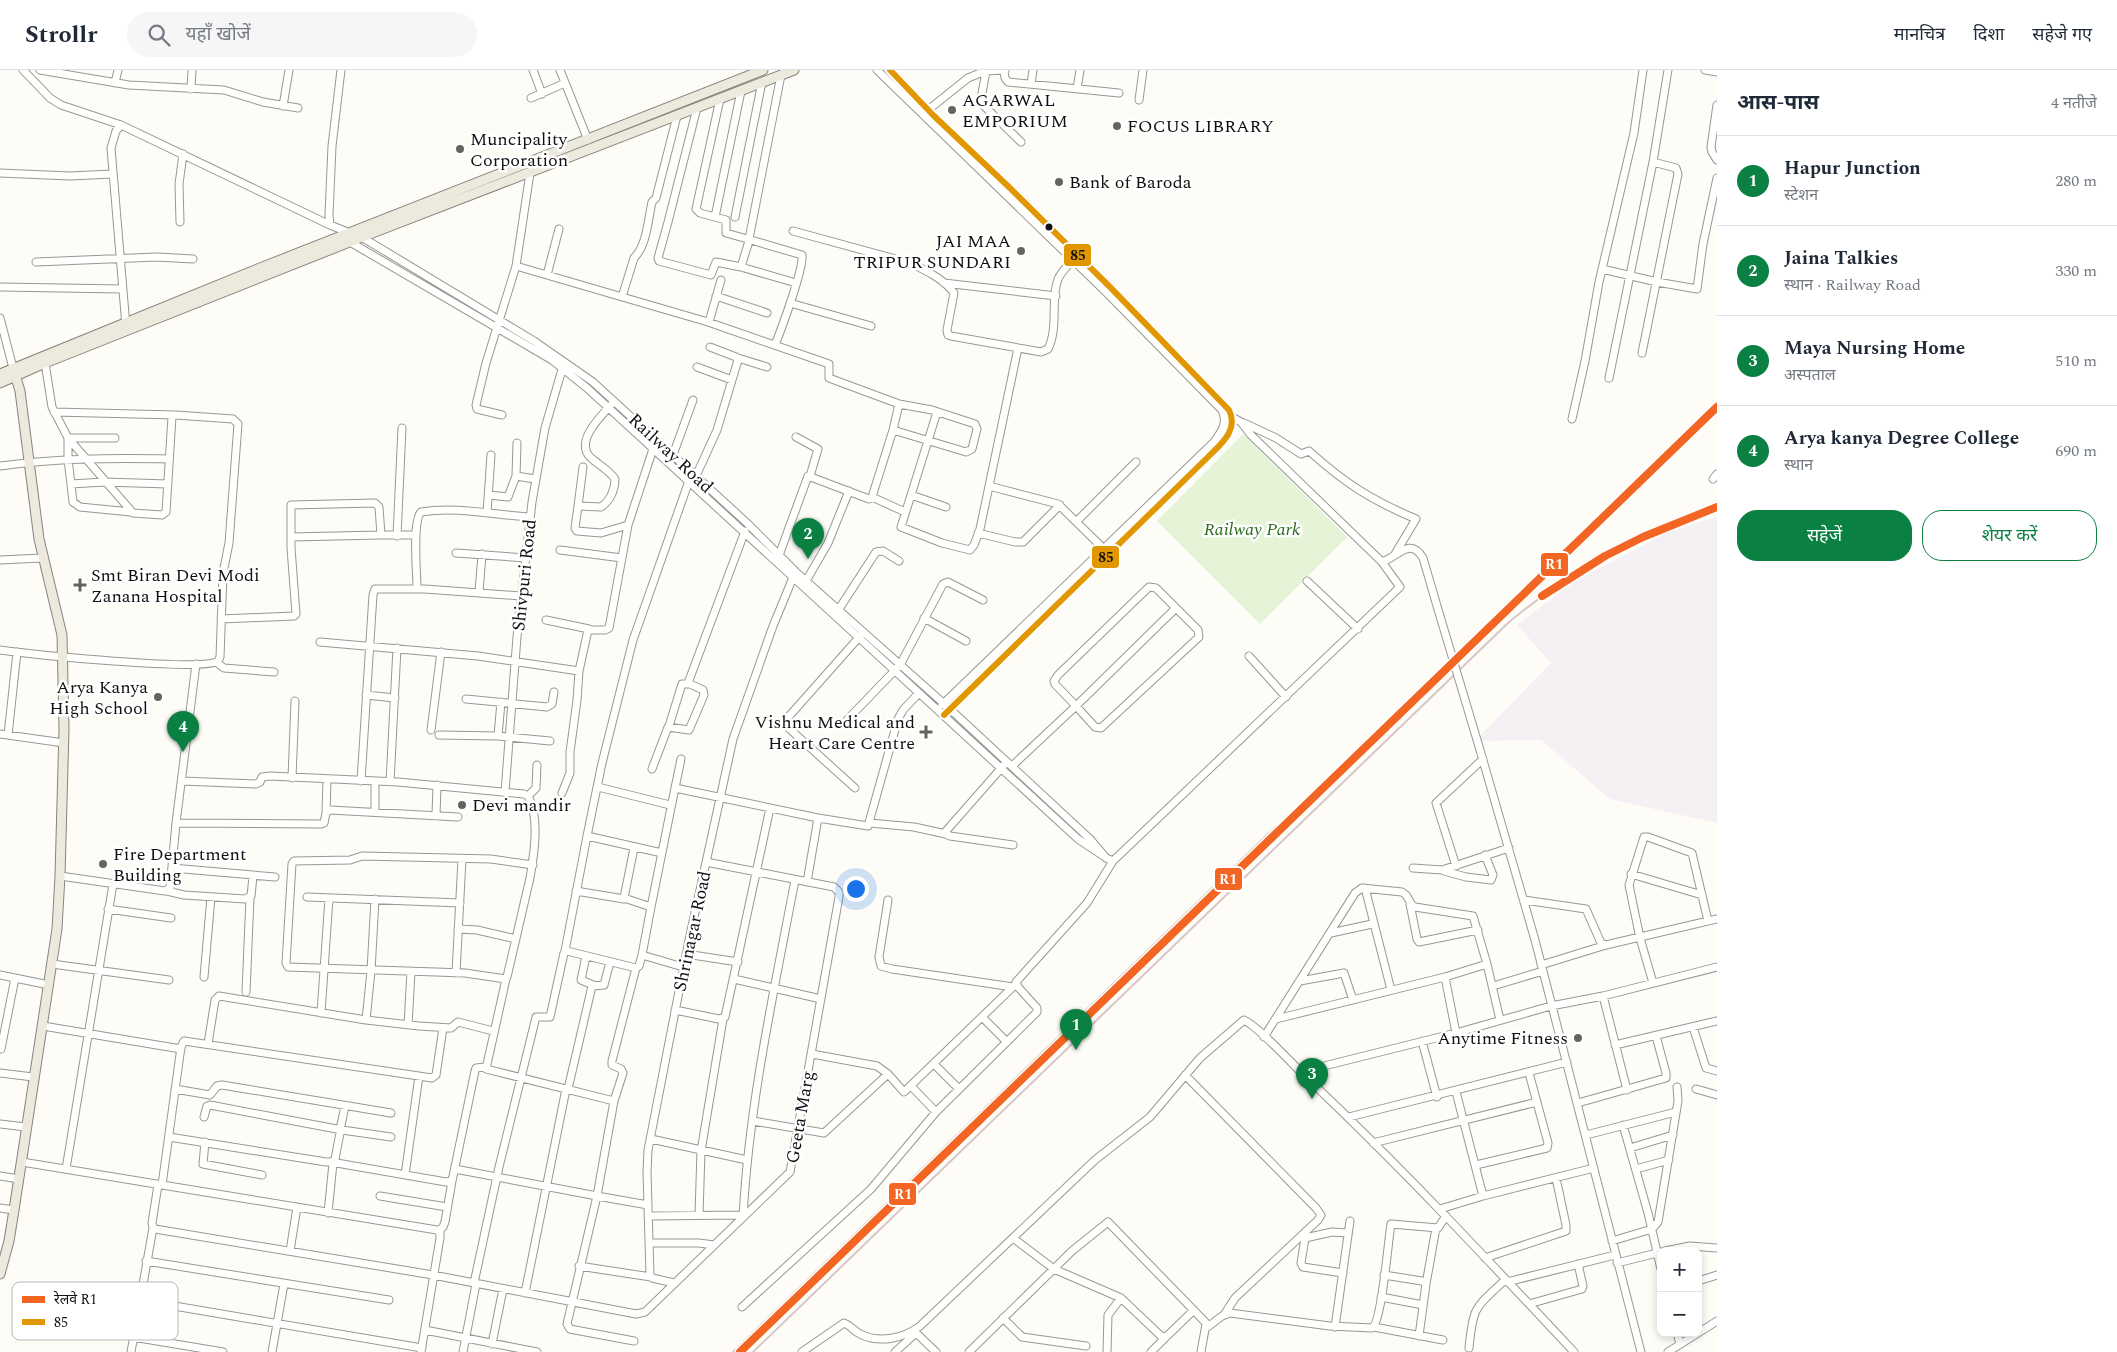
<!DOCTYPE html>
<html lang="hi">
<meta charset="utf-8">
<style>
body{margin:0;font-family:Spectral,"Noto Sans Devanagari",serif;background:#f6f6f7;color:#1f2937}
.controls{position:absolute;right:15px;bottom:15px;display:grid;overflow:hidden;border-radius:10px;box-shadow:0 2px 8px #0003}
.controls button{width:45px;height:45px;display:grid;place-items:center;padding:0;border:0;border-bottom:1px solid #e0e1e3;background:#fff;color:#1f2937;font:25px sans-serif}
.you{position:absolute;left:855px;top:818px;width:18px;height:18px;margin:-12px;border:4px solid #fff;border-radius:50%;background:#1a73e8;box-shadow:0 0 0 8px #1a73e833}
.badge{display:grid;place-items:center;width:32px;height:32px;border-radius:50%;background:#0b8043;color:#fff;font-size:16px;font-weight:700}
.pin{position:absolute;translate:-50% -41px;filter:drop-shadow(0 1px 2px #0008)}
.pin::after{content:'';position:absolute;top:26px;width:18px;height:15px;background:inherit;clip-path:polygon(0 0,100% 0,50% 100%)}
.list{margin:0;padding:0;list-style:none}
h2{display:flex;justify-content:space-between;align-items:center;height:65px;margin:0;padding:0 20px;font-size:21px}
h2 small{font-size:16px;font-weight:400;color:#747a83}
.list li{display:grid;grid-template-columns:32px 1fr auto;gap:15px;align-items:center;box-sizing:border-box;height:90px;padding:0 20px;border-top:1px solid #e0e1e3}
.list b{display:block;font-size:19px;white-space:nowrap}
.list p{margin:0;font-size:16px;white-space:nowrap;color:#747a83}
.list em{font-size:16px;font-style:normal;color:#747a83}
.actions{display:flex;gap:10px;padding:15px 20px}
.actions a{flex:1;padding:11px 0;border:1px solid #0b8043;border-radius:20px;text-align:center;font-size:18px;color:#0b8043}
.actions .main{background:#0b8043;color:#fff}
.icon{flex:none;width:28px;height:28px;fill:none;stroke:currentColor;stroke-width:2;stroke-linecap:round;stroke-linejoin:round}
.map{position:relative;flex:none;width:1717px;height:1282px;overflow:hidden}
header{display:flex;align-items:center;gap:30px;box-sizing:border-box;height:70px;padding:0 25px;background:#fff;border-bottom:1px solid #e0e1e3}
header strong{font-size:24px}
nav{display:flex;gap:28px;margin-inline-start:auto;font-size:18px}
.search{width:350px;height:45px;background:#f6f6f7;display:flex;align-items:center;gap:12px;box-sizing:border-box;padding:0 18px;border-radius:28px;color:#747a83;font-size:19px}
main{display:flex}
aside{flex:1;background:#fff}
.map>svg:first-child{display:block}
.industrial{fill:#f5f0f3}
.green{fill:#e7f3d7}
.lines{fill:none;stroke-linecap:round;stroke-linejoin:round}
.minor-casing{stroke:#979795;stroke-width:9}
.major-casing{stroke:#858482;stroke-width:11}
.minor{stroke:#fffffe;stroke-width:7}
.major{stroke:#ede9dc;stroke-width:9}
.rail{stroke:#d9c6c7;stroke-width:2}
.minor-bridge-casing{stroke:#979795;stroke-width:9;stroke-linecap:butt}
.minor-bridge{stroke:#fffffe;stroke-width:7}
.bus-1-casing{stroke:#fff;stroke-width:10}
.bus-1{stroke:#e09702;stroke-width:6}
.rail-1-casing{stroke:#fff;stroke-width:11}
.rail-1{stroke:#f26522;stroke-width:8}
.poi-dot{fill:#646362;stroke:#fff;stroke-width:2}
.bus-dot{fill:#111;stroke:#fff;stroke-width:2}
.labels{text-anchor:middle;stroke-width:5;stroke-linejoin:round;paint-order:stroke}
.poi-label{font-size:18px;fill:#111;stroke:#fff;text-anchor:start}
.street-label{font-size:18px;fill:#111;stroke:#fff}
.park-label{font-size:18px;font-style:italic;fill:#2f6b1f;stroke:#fff}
.key{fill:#fff;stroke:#b8b8b8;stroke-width:1}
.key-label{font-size:14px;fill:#111}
.line-badge{stroke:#fff;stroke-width:2}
.badge-label{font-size:14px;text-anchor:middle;font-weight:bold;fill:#fff}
.pale-badge-label{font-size:14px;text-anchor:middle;font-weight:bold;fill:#111}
</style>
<header>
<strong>Strollr</strong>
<div class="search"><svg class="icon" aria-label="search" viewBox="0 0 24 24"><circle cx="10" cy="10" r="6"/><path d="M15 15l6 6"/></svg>यहाँ खोजें</div>
<nav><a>मानचित्र</a><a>दिशा</a><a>सहेजे गए</a></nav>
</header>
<main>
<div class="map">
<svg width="1717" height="1282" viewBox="0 0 1717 1282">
<rect width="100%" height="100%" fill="#fdfcf7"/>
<path class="industrial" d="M1717 447V753L1610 729 1541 670 1475 671 1551 593 1517 555 1575 511 1672 460Z"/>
<path class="green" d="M1243 364 1347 467 1260 554 1157 451Z"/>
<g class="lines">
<defs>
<path id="minor" d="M23 0 50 28 61 35 121 55 330 155
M40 0 129 15 224 20 263 32 298 38
M341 0 332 76 329 145 330 155 350 163
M533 0 542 24
M560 0 588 70
M877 0 1108 224 1222 340C1228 353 1222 361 1214 372L942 635
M890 0 933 45 1011 119 1110 217 1229 340C1239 360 1221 374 1208 387L948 641
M1705 0 1717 2
M986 1 981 29 982 34 1021 72
M1004 1 1005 8 1008 12 1119 23
M115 13 118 0
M1031 14 1033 0
M191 19 192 0
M1077 19 1080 0
M531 28 565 13
M720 29 696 139 700 143 726 150V163L751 170
M1139 30 1143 0
M1717 35 1711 77 1712 82 1717 90
M283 36 289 0
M697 38 668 152 658 188 659 191 711 205 716 192 741 197 749 171 751 170 802 185C804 198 781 260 775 275
M928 40 968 8 985 1 1005 0
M121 55 116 61 111 78 126 256
M1653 92 1668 0
M0 103 70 106 112 104
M715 147 741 21
M735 147 762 12
M180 152 179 114 183 84
M793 161 910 193C925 200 944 209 954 223L947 260 948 265 951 266 1041 282 1048 279C1059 257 1050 230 1058 209 1061 202 1068 196 1072 190
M360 166 534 271 593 312 747 453 796 502 950 639 1090 769 1106 788 1113 791
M749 169 781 5
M350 172 552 290 587 318 1078 769 1102 785
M36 192 157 187 193 189
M516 196 708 252 829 294V308L899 334 893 360 872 427 869 429 808 406 778 488
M741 197 796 213
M1602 199 1657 212 1697 219 1703 174 1717 108
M547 205 559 159
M944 213 1056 226
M0 217 122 219
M716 226 767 243
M622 227 634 188C647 175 648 150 652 132L656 128 677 46
M790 233 871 256
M0 248 13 298
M709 252 721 210
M738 288 767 297
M697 297 732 310
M1609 308 1653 92 1676 98 1678 104 1642 283
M54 342 176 345
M937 342 901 457 942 473 970 480 974 475 980 459 1018 278
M502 345 477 339 476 335 486 293 516 196 530 103
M1572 349 1585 291 1599 212 1634 63 1643 0
M1244 353 1276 368 1301 384 1309 381C1346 414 1371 430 1416 449L1395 484
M893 360 966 382 972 379 977 359 975 354 932 340 899 334
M796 367 818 379 810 406
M115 368H68V389L73 432 80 437 131 442
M673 385 693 330
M0 396C56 388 112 388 169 389
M583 397 578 436 601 437C610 431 615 420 615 409 609 400 599 395 591 388 574 372 600 347 611 335
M516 406 517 373
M696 406 717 360 738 290 736 287 710 277
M1713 409 1717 404
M71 414 104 412 168 414
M989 416 1058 434 1107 482
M489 425 508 427 516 406 535 409
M911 425 946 437
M872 427 905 442
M578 436 575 458 577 461 601 463 628 455
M487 443 491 385
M1077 451 1136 392
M978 463 1015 472H1023L1060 435
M397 466 402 358
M291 467 380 465
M560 480 622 488
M456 483 526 488
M0 490 42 488
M1382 492C1398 487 1410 466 1423 488L1437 536
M806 511 828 473 849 421
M1307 511 1358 559
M417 519C417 503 412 452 421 442 457 436 494 445 530 447
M479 522 482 484
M839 539 876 482 883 481 899 491
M924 548 966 571
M221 549 294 546 296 544 291 478V435L375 433 379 437 381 465H416
M546 550 589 559
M320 572 478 586 579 601 588 560H605L609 558 628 455 654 376
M0 580C29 584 203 602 218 591L220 587 223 503 229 473 238 354 233 349 176 345 172 347 166 442 162 445 133 443 68 368 52 337 45 293
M1249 586 1286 627
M216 592 224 598 274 602
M366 625 395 628
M466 629 547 637 552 634 554 622
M847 650 900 595 943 514 948 512 983 530
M669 656 682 614H688
M431 660 441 582
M0 664 64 673
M8 665 17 582
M439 665 498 666 550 671
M498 666 501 632
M1480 680 1535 870 1641 1282
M1004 695 946 761V764L950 766 1013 775
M1012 696 1076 636 1095 657 1101 658 1199 567 1198 560 1156 518 1149 517 1058 605 1054 611 1055 614 1076 636 1176 538
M652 699 668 657 689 660 704 625 703 620 688 613 745 461
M292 708 295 631
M182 711 256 714 260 712 262 707 270 706 398 712 524 724 528 726C540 747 534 785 530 808L507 907 506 909 465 903 288 897 286 893 292 794 294 791 350 790 362 786 491 789 533 795
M361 711 373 525 375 519H425L521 526
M375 711V742
M390 712 397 578
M598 717 670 735
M675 718 681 689
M855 718 783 653 862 564
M505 722 517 567 532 432 545 358 563 296
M562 723 570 703V682L577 630 579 601
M528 726 536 718 537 695
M326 743 327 709
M436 746 437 715
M176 753 321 754 324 753 326 743 330 740 458 747
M870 753 914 757 946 764
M587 766 602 693 633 570 690 408
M634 778 624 828 651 837 642 885 683 897
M1456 796 1436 733 1483 689
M172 798 275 807
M1413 798 1442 800 1509 778
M1444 801 1466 807 1491 810 1493 805 1485 785
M1631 804 1702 825
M60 806 165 821 170 818 176 753 196 594
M807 812 818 748
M1365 818 1391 920
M167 821 184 825 245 829 251 826 253 806
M576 821 624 829
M307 827 460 833
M888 830 879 887 881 896 892 899 1013 917
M1524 830 1586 839 1601 873 1606 875 1717 849
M1410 834 1417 869 1419 872 1478 860
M651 837 675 718 818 748 868 756 898 649 903 640 919 623
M108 839 171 848
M458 859 477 860 516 869
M1331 863 1372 854
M565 881 587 766 662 783
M686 884 738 892
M586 886 581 910 593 915
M52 894 169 910
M1487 894 1500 950
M1541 895 1606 875
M456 903 462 789
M0 905 49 915
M204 907 211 827
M734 909 821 929
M1300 911 1344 903 1353 930
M1653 913 1640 868 1629 815 1644 767H1648L1692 783 1708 851
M1493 916 1543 901
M246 922 250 828
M1603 926 1627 1020
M675 940 719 949 725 947 770 738
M321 943 329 828
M983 948 1007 972
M1276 949 1445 907
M366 950 371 901 375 829
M408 955 411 902
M43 956 181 979
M1693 957 1706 998 1717 1001
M1264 967 1355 823 1362 818 1402 822 1406 825 1412 835 1415 837 1473 846 1487 894 1445 907 1456 963
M1422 971 1437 1027
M208 974 215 930 219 926 366 950 419 956 451 958 458 952 493 961
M1615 975 1717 951
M1 979 15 908
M812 984 877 996 888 1004 904 1022 1016 914
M934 994 959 1019
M1300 1002 1456 963 1551 936 1603 926 1717 897
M0 1003 33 1007
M1185 1005 1316 1138 1321 1145 1318 1150 1235 1228 1224 1245
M911 1016 936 1042
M175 1019 210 1025 217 1016 222 1015 391 1043
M568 1019 592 916 604 915 610 892
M1696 1019 1717 1025
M1456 1022 1483 1126
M614 1031 623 1003 621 999 612 995V991L636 898
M1578 1033 1666 1008V1003L1656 966
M204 1047 207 1036 210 1035 342 1060
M1349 1047 1567 992
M753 1051 824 1063 888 1004
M0 1054 26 1057
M1623 1055 1648 1143 1661 1199
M340 1060 345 1036
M1586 1065 1676 1042
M169 1067 326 1092H331L335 1089 340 1063 342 1060 391 1067
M651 1069 747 1090
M205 1072 203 1094 262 1105
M1373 1073 1537 1032
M1630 1078 1673 1065
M22 1092 437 1160 440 1161V1168L421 1282
M331 1092 446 1112 452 1111 475 1001 476 998 485 997
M1476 1095 1547 1078 1548 1073 1529 1003
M66 1099 113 814
M455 1099 597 1126 614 1031 486 999 506 909
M1636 1099 1669 1090
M405 1105 419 1006
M0 1106 19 1109
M158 1115 152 1153 153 1158 155 1159 433 1205 636 1244 645 1242 790 1102 839 827V822L834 817 706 792
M162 1115 181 977 184 971 432 1008 436 1005 443 958
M380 1126 447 1137
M0 1138 14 1140
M1440 1139 1483 1126 1594 1098
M328 1143 333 1093
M699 1145 701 1081 723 949
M648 1146 743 1145
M743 1147C749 1034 774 921 795 810
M438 1161 443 1157 445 1152 452 1111
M1013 1168 1054 1199 1121 1228 1162 1267 1167 1266 1193 1241
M1612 1171 1652 1159 1658 1152 1678 1031 1677 1017
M649 1173H699L714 1175
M290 1181 297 1137
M1665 1181 1690 1176 1717 1178
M1485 1188 1566 1161V1155L1556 1108
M146 1191 389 1230
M1617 1193 1661 1182
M579 1196 651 1207
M1343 1203 1303 1197 1301 1193 1305 1168 1332 1162 1348 1163
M1384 1205 1422 1211 1426 1214 1419 1266
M1698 1211 1717 1205
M1507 1212 1615 1185
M474 1213 499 1097 536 947H550L564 883 567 881 636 898 639 896 642 885
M674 1213 652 1208 650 1205 647 1102 648 1080 689 870 733 669 773 556 794 505
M1426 1214 1436 1158
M525 1223 566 1019
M1381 1227 1423 1235
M139 1230 422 1278
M1529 1234 1582 1219 1583 1216 1578 1194
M742 1237 871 1119 936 1042 1037 942V938L1018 917 1016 912 1087 833 1113 791 1400 517 1382 492 1251 365 1241 352 1232 347
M1003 1248 1022 1267 1086 1276
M1335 1257 1350 1151
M1374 1257 1443 1270
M425 1260 537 1282
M914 1261 936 1282
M1677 1263 1680 1274
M1698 1263 1717 1251
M133 1267 223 1282
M634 1271 575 1260 570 1259 567 1254 597 1126 648 1135
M492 1274 503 1219
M1469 1278C1473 1236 1475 1238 1505 1210
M131 1282 153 1158
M272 1282 284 1214
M463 1282 476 1214
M802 1282 844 1253C850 1255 854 1261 860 1264 880 1274 904 1268 920 1256L1095 1090 1150 1047 1200 988 1244 950C1259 957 1293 995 1308 1009 1400 1096 1487 1189 1574 1282
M895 1282 916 1263
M969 1282 1072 1181 1108 1152 1209 1256 1222 1246 1230 1243 1330 1256 1372 1258C1382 1252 1388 1171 1391 1154L1438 1158 1446 1146
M1107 1282 1108 1245 1121 1228
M1151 1282 1165 1268
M1201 1282 1206 1254
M1668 1282 1698 1263"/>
<path id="major" d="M0 304 260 198 763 0
M0 313 45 293 362 167 794 0
M0 1204 9 1171 14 1140 57 859 60 806 64 659 62 565 39 469 20 321 13 298"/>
</defs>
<use href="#minor" class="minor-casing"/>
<use href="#major" class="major-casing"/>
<use href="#minor" class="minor"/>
<use href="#major" class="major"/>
<path class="rail" d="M733 1282 1269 763 1328 713
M753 1282 1508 553C1558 511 1611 480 1671 455 1686 449 1701 441 1717 437"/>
<defs>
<path id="minor-bridge" d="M1437 536 1480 680"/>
</defs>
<use href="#minor-bridge" class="minor-bridge-casing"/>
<use href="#minor-bridge" class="minor-bridge"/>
<defs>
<path id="bus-1" d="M890 0 933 45 1011 119 1110 217 1229 340C1239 360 1221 374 1208 387L944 645"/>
</defs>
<use href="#bus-1" class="bus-1-casing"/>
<use href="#bus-1" class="bus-1"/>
<defs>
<path id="rail-1" d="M1542 526 1605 486 1643 467 1717 437
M740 1282 1717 337"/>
</defs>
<use href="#rail-1" class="rail-1-casing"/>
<use href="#rail-1" class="rail-1"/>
</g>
<g class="poi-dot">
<circle cx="952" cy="40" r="5"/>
<circle cx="1117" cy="56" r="5"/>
<circle cx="460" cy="79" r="5"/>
<circle cx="1059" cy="112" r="5"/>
<circle cx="1021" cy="181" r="5"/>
<path d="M77.5 507.5h5v5h5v5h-5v5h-5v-5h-5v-5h5z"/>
<circle cx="158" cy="627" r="5"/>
<path d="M923.5 654.5h5v5h5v5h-5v5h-5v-5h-5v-5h5z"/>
<circle cx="462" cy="735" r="5"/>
<circle cx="103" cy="794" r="5"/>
<circle cx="1578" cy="968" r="5"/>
</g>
<circle class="bus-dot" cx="1049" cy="157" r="4.5"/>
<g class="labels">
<g class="poi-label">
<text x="962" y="36">AGARWAL<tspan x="962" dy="21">EMPORIUM</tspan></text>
<text x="1127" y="62">FOCUS LIBRARY</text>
<text x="470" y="75">Muncipality<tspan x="470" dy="21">Corporation</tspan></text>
<text x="1069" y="118">Bank of Baroda</text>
<text x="1011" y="177" text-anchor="end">JAI MAA<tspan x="1011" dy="21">TRIPUR SUNDARI</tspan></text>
<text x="91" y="511">Smt Biran Devi Modi<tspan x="91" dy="21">Zanana Hospital</tspan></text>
<text x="148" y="623" text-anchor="end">Arya Kanya<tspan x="148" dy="21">High School</tspan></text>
<text x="915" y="658" text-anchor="end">Vishnu Medical and<tspan x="915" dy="21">Heart Care Centre</tspan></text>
<text x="472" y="741">Devi mandir</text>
<text x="113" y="790">Fire Department<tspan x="113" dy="21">Building</tspan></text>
<text x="1568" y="974" text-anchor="end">Anytime Fitness</text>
</g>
<g class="street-label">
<text transform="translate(671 383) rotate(43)" y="6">Railway Road</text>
<text transform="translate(524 505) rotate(-84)" y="6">Shivpuri Road</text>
<text transform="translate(692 861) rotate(-78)" y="6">Shrinagar Road</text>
<text transform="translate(800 1047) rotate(-80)" y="6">Geeta Marg</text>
</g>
<g class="park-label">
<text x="1252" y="465">Railway Park</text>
</g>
</g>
<rect x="12" y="1212" width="166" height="58" rx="8" class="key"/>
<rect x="22" y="1226" width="23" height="7" fill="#f26522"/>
<rect x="22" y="1249" width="23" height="6" fill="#e09702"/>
<g class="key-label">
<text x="54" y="1234">रेलवे R1</text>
<text x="54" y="1257">85</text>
</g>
<g class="line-badge">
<rect x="1063" y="173" width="29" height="24" rx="5" fill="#e09702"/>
<rect x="1091" y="475" width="29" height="24" rx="5" fill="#e09702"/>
<rect x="1540" y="482" width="29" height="25" rx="5" fill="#f26522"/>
<rect x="1214" y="797" width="29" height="24" rx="5" fill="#f26522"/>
<rect x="888" y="1112" width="29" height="24" rx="5" fill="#f26522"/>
</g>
<g class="badge-label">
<text x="1554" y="499">R1</text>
<text x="1228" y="814">R1</text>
<text x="903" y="1129">R1</text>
</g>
<g class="pale-badge-label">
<text x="1078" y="190">85</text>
<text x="1106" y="492">85</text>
</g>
</svg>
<div class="controls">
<button>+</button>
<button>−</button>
</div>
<div class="you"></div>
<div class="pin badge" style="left:1076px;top:980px">1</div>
<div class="pin badge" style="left:808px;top:489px">2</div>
<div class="pin badge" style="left:1312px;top:1029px">3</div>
<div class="pin badge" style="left:183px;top:682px">4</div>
</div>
<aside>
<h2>आस-पास<small>4 नतीजे</small></h2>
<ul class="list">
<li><span class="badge">1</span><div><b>Hapur Junction</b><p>स्टेशन</p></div><em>280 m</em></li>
<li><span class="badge">2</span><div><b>Jaina Talkies</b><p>स्थान · Railway Road</p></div><em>330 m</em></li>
<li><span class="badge">3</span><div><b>Maya Nursing Home</b><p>अस्पताल</p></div><em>510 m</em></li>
<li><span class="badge">4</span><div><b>Arya kanya Degree College</b><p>स्थान</p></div><em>690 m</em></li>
</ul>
<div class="actions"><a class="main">सहेजें</a><a>शेयर करें</a></div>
</aside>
</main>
